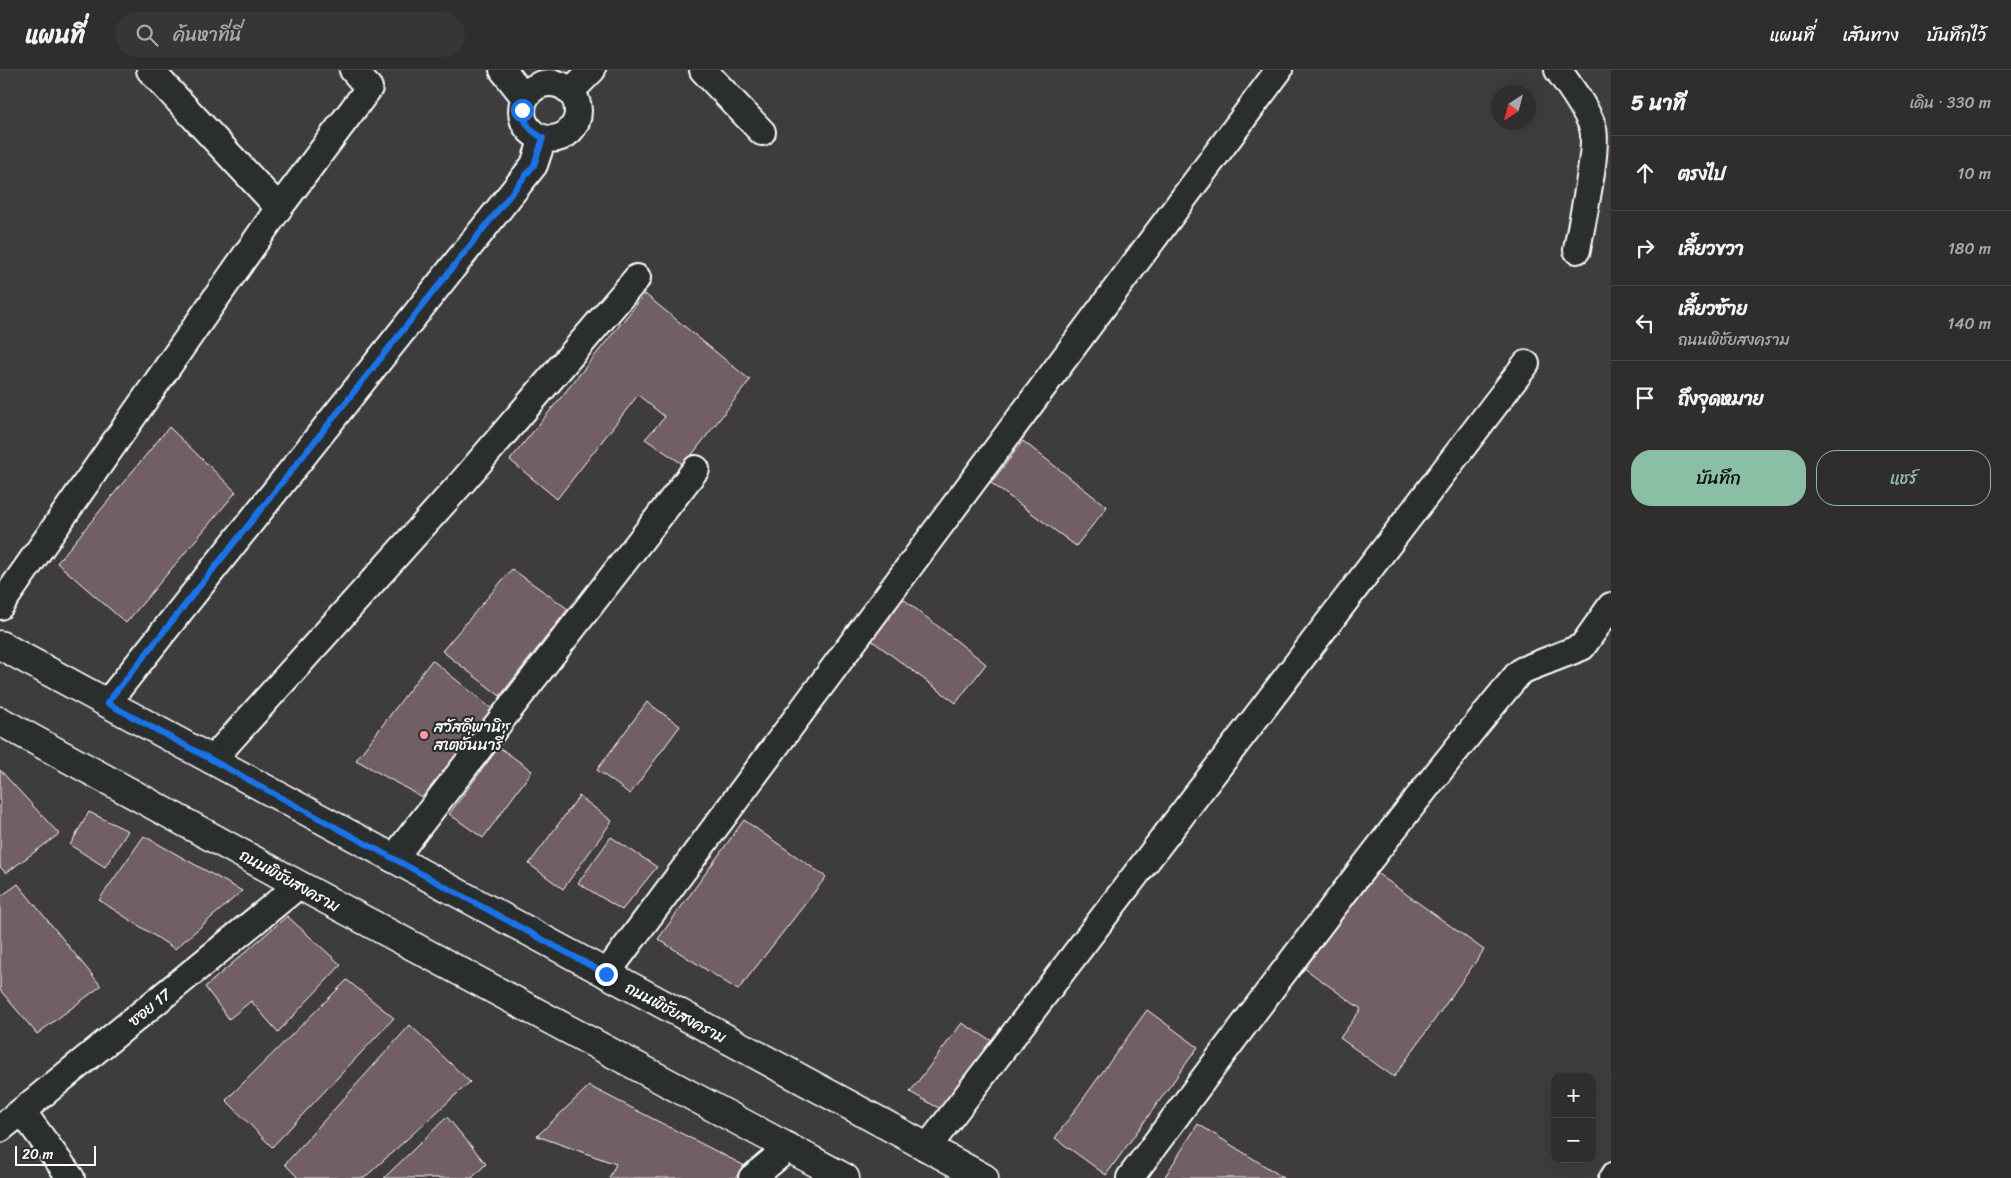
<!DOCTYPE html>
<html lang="th">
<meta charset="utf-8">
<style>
body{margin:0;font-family:Sriracha,"Playpen Sans Thai",sans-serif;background:#373536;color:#f1f3f6}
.controls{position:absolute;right:15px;bottom:15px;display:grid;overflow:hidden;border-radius:10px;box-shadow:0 5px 20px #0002}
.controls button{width:45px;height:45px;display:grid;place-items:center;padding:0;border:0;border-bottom:1px solid #4a494a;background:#2f2d2e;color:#f1f3f6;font:25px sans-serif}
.compass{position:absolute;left:1491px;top:15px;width:45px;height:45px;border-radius:50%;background:#2f2d2e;box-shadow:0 5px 20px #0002;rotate:216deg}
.scale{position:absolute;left:15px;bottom:12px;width:81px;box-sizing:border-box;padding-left:5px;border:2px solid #fff;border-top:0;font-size:14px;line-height:18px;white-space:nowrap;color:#fff;-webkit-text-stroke:4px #2a2d2e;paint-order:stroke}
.stop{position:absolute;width:15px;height:15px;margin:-11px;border:4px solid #1a73e8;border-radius:50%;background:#fff}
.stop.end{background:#1a73e8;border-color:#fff;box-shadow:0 1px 5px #0008}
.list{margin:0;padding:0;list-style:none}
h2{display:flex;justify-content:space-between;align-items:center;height:65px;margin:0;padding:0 20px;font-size:21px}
h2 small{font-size:16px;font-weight:400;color:#a7a8aa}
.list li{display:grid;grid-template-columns:32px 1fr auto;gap:15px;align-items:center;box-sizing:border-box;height:75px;padding:0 20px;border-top:1px solid #4a494a}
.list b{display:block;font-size:19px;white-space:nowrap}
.list p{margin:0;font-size:16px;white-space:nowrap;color:#a7a8aa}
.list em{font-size:16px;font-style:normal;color:#a7a8aa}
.actions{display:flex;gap:10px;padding:15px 20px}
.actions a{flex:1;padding:11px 0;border:1px solid #8abfa5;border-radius:20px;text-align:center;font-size:18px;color:#8abfa5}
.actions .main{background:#8abfa5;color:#111}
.icon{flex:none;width:28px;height:28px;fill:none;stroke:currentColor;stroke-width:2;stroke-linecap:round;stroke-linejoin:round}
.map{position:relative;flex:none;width:1611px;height:1108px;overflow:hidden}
header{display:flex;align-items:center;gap:30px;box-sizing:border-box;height:70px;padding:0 25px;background:#2f2d2e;border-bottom:1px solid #4a494a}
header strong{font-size:24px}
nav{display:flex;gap:28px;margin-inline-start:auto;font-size:18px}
.search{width:350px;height:45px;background:#373536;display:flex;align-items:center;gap:12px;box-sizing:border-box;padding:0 18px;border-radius:28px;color:#a7a8aa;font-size:19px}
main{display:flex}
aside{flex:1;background:#2f2d2e}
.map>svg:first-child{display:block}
.building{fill:#715f65;stroke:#fff}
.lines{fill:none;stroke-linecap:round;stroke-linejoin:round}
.service-casing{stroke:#fff;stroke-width:18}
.minor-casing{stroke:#fff;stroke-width:30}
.secondary-casing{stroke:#fff;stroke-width:31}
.service{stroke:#2a2d2e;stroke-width:14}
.minor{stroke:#2a2d2e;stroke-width:26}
.secondary{stroke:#2a2d2e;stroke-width:28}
.route{stroke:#1a73e8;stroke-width:6}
.poi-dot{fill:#ff9aa2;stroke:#2a2d2e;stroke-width:2}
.labels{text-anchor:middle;stroke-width:4.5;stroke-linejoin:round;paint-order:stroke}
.poi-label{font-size:16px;fill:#fff;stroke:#2a2d2e;text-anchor:start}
.street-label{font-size:16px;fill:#fff;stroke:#2a2d2e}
</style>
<header>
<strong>แผนที่</strong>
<div class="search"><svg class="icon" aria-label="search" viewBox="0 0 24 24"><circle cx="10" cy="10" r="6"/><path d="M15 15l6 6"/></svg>ค้นหาที่นี่</div>
<nav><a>แผนที่</a><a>เส้นทาง</a><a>บันทึกไว้</a></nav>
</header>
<main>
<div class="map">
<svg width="1611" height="1108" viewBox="0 0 1611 1108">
<rect width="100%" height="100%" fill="#3f3c3e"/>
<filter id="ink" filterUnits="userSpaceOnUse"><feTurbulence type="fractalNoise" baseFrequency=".02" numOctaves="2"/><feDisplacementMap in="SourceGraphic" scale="10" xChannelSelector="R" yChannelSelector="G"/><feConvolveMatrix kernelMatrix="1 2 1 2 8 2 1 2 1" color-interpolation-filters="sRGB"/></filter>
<g filter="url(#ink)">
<path class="building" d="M645 224 750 310 684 395 645 369 665 347 638 325 557 429 510 390Z
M169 357 236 422 126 553 57 493Z
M1023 371 1107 437 1076 476 991 413Z
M512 499 568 539 500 626 442 581Z
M902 528 986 594 956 633 871 570Z
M432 590 492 639 425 729 356 690Z
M647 632 680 656 630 724 597 700Z
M499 677 532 701 483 768 449 744Z
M0 700 59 764 6 803 0 797Z
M579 726 612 751 563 819 529 794Z
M89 742 128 761 105 797 70 775Z
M744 750 826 807 738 920 658 869Z
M144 766 242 821 175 879 99 830Z
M611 767 657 797 622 840 578 813Z
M1374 801 1484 880 1394 1007 1340 968 1361 939 1304 898Z
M18 814 101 916 37 964 0 920V827Z
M287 846 341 895 278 962 251 931 229 949 205 917Z
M347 910 394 948 272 1077 226 1030Z
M1147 940 1198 977 1106 1105 1055 1068Z
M962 953 992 971 942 1040 910 1022Z
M410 955 470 1012 364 1108H298L285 1094Z
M589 1016 747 1097 734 1108H609L616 1094 537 1066Z
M447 1047 486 1094 472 1108H384Z
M1198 1054 1284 1108H1164Z"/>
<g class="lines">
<defs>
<path id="service" d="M1606 1108 1611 1100"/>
<path id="minor" d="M150 0 279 138
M503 0 525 28
M703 0 762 62
M1558 0C1570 17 1584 35 1592 55 1600 74 1581 155 1577 180
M522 41a28 28 0 1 1 56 0a28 28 0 1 1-56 0Z
M571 21 592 0
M0 536 279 138 369 18 353 0
M107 633 534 95 543 68
M212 690 464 410 637 208
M393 789 696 399
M606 904 1279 0
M22 1041 71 1108
M0 1059 299 815
M927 1078 1526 294
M752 1108 788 1078
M1130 1108C1256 938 1383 767 1518 604L1523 600 1582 577 1611 536"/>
<path id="secondary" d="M0 575 984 1108
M0 651 299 815 845 1108"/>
</defs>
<use href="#service" class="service-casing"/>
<use href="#minor" class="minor-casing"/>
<use href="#secondary" class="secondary-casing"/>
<use href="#service" class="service"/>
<use href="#minor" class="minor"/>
<use href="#secondary" class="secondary"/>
</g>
</g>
<g class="lines" filter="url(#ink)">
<path class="route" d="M522 40C525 54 530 61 543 68L534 95 107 633 606 904"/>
</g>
<circle class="poi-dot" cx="424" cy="665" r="5"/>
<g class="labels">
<g class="poi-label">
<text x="434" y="662">สวัสดีพานิช<tspan x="434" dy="18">สเตชั่นนารี่</tspan></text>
</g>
<g class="street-label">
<text transform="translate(290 810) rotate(29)" y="6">ถนนพิชัยสงคราม</text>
<text transform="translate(149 937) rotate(-39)" y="6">ซอย 17</text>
<text transform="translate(676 942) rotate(28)" y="6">ถนนพิชัยสงคราม</text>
</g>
</g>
</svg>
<div class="controls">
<button>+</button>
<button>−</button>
</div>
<svg class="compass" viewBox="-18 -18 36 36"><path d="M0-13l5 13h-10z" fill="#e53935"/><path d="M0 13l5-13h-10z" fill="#a7a8aa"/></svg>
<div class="scale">20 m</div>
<div class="stop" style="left:522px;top:40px"></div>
<div class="stop end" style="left:606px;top:904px"></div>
</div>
<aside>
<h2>5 นาที<small>เดิน · 330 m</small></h2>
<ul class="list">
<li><svg class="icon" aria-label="ahead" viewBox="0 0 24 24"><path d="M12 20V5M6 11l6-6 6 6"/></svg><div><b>ตรงไป</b></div><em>10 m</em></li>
<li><svg class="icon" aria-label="right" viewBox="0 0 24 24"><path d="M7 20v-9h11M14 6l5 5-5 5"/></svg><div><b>เลี้ยวขวา</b></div><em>180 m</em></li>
<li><svg class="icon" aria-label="left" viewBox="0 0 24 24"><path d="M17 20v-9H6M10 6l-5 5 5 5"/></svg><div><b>เลี้ยวซ้าย</b><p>ถนนพิชัยสงคราม</p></div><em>140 m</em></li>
<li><svg class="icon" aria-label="arrive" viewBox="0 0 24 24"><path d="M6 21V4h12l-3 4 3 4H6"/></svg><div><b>ถึงจุดหมาย</b></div></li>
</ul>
<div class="actions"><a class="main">บันทึก</a><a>แชร์</a></div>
</aside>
</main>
